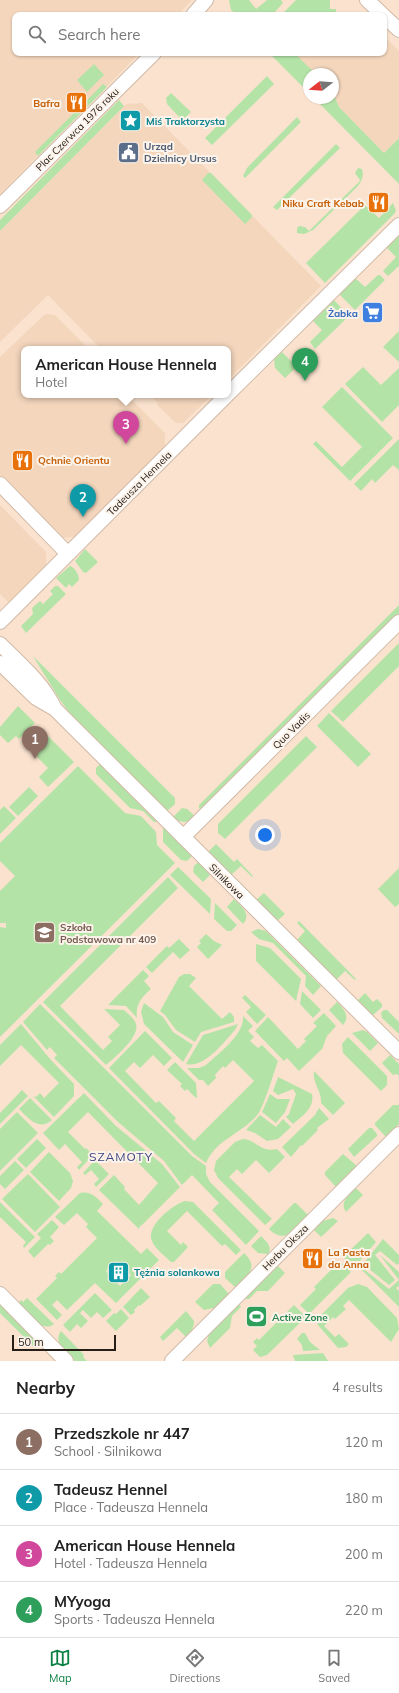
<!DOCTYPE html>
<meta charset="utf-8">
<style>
body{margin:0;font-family:Mulish,sans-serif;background:#f6f6f6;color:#222}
.compass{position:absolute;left:303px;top:68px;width:36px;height:36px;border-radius:50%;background:#fff;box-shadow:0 1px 3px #0004;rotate:253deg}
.scale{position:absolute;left:12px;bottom:10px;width:104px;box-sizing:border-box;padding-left:4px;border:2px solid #251d16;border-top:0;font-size:11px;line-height:14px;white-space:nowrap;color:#251d16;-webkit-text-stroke:3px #fcf3ea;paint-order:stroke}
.you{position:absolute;left:265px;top:835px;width:14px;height:14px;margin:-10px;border:3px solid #fff;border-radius:50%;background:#1a73e8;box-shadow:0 0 0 6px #1a73e833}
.badge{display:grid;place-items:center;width:26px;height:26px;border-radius:50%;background:#0b8043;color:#fff;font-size:13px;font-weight:700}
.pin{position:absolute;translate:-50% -33px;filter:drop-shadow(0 1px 2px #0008)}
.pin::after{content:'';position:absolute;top:21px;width:14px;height:12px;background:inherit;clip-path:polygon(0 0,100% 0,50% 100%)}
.popup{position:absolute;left:21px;top:346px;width:210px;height:52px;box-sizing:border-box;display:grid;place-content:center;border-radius:8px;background:#fff;filter:drop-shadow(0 1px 3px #0005);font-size:13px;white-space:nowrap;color:#767676}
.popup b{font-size:15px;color:#222}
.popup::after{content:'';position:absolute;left:50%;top:100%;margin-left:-8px;border:8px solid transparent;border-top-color:#fff}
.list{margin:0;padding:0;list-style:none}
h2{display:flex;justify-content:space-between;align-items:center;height:52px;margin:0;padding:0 16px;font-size:17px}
h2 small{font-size:13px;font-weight:400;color:#767676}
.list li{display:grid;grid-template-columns:26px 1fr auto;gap:12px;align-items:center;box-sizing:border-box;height:56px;padding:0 16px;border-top:1px solid #e0e0e0}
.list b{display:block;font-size:15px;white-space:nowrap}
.list p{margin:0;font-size:13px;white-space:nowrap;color:#767676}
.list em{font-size:13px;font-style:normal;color:#767676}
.icon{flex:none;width:22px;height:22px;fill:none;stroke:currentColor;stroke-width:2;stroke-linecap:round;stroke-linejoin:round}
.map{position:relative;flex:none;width:399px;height:1361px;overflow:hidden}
.search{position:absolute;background:#fff;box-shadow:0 1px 3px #0004;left:12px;right:12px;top:12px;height:44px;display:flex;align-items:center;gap:10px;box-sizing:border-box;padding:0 14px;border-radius:8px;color:#767676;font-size:15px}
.sheet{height:276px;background:#fff}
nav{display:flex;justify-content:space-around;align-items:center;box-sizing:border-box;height:56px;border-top:1px solid #e0e0e0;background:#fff;font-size:11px;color:#767676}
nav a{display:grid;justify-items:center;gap:2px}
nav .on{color:#0b8043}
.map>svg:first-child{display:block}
.built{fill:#f4d6bd}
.green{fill:#b4e3a7;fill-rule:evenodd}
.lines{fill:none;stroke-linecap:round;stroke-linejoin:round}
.minor-casing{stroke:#d1baa7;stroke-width:16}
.minor{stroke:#fff;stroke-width:14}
.labels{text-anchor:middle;stroke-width:4;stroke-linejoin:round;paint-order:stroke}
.food-label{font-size:10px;font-weight:bold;fill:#c56008;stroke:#fcf3ea;text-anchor:end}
.culture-label{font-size:10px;font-weight:bold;fill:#0d838f;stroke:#fcf3ea;text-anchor:start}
.street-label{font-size:10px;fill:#251d16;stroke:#fcf3ea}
.service-label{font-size:10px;font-weight:bold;fill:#4e5e75;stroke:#fcf3ea;text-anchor:start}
.shop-label{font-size:10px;font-weight:bold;fill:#366cbe;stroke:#fcf3ea;text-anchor:end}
.education-label{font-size:10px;font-weight:bold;fill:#785e54;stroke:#fcf3ea;text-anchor:start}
.leisure-label{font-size:10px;font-weight:bold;fill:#27864d;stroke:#fcf3ea;text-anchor:start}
.quarter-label{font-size:12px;letter-spacing:1px;fill:#3f4582;stroke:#fcf3ea}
</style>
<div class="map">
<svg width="399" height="1361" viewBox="0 0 399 1361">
<rect width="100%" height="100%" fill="#fae2ce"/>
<path class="built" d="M0 0H192L178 15H15V53H140L0 194Z
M384 36 399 51V138L384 153 330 98H333V74H309L285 53H384Z
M142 103 321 286 228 380V349H101L48 295 0 342V231L124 106 127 104Z
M48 314 55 315 85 345 81 349H24V395H127L165 433V449L75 537 61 538 0 475V357L44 315Z
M150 395H212L183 423H176L157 405 158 403Z
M0 505 46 552V566L9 603 0 594Z"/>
<path class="green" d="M229 0H249L256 9 267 0H281L283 3 272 15H237L231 10Z
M296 0H330V9H336V15H281Z
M269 53H294L316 74H309V93Z
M94 64 104 75 87 92 77 80Z
M267 76 274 84 212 145 205 138Z
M103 84 107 87 38 156 35 152Z
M171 93 191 112 185 118 181 119 167 104 166 98Z
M333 93 339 107 384 153 399 138V184L314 98H333Z
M119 100 124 106 0 231V220Z
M297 117 301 122 245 178 243 176 247 168Z
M336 144 340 148 277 210 273 207Z
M358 168 362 169C364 175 362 181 358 186L313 230 304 234 297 233V228L299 226 305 227 309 231 359 182 360 180 355 173Z
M208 173H211L252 215V217L245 224 202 180Z
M393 203 396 211 394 214 325 283 306 263 365 205 379 218Z
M399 235V266L388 276 383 271 396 257 387 248Z
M378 275H380L385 280 355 310 339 294 355 278 365 287Z
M334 300 349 316 315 349 310 342 322 330 313 321Z
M399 331V362L383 347Z
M306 347 311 353 285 378 275 368 274 359 282 352 291 361Z
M363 367 381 385 399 368V405L382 422 345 384Z
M342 387 393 438 350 481 313 444 316 441 342 467 362 447 322 407Z
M399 439V470L393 465 375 483 372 479 361 491 354 484Z
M85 549 98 562 86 573 83 572 75 561Z
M70 566C75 567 79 575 79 580L72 587 69 584 66 588 56 578Z
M55 586H58L66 594 26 633 21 626 33 614 32 608 40 601 43 604 53 594 50 591Z
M399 605V614L202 811 199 808V805Z
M399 643V666L343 722 331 711Z
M33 656 175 798V804L167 811 69 712 60 700Z
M18 706 35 723 19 739 16 736 8 743 0 735V727Z
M329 713 371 754 358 767 317 726Z
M38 726 74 762 48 787 39 777 48 768 22 742Z
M306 736 317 747 225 839 218 833V824Z
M100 764 157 822H154L143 811 130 808 96 774V768Z
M78 766 125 813 141 816 156 832 157 845 175 863 0 1037V927L6 928V923H0V891L15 876 0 861V843Z
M29 787 38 796 18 816 9 807Z
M4 806 16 818 0 834V810Z
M182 808 187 809 196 817C188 823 181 824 173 817Z
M163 827 192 856 187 861 181 860 163 842Z
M216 844 234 862 237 859 253 876 252 877 241 866 231 875 208 852Z
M198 862 210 875 203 882 193 872 194 866Z
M178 867 211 899 210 914 170 875Z
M399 868V904L395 907 378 889Z
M168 877 178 888 60 1006 103 1050 112 1041 108 1037 120 1025 104 1009 124 1010C128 1014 135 1019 136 1024 140 1037 115 1057 106 1065L43 1002Z
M264 893 285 914 277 921 256 900Z
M234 899C241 906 252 914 243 924L227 907Z
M215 903 237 925 231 931H227L214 919Z
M299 921 356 979 355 980 345 971 336 980 296 941 305 931 297 923Z
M258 929 266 931 321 986 313 995 305 986 306 976 273 943 259 939 251 932Z
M206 934 214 941 222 945 208 959 197 947 201 943 199 941Z
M179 939 190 950 180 959 173 952 152 973 146 967 167 946 169 948Z
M256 944 270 948 301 979 296 1001 256 961Z
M143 970 149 976 144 981 151 989C142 997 135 1004 137 1018L126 1006 108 1005Z
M184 974H190L196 978 189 986 222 1019 230 1012 234 1017V1022L201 1032 195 1042 176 1030 165 1015 160 1011 179 977Z
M302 991 321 1010 313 1018 300 1004Z
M365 993 373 1002 377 999 382 1004V1007L372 1016 357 1001Z
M245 995 266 1015 257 1024 246 1012 251 1007 242 998Z
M337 1002C343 1008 351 1016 343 1025L329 1010Z
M144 1003 163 1017 173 1032 193 1045 183 1062 144 1024 141 1012Z
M40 1004 192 1156 206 1166V1174L210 1182 259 1231 246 1245 212 1210 219 1203 192 1175 182 1185 164 1161 118 1122 54 1058 57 1055 50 1047 47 1050 23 1022Z
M384 1010H387L399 1022V1034L382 1018 381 1013Z
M324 1013 336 1026 327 1036 322 1049 299 1071 287 1058 284 1061 255 1031 268 1017 298 1049 306 1041 304 1039 317 1026 313 1023Z
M243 1016 253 1026 248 1031 254 1037 250 1041 258 1048 262 1045 278 1061C274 1072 264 1106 258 1114 243 1133 216 1139 206 1163L194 1154 109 1068 145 1031 172 1058 164 1066 153 1055 140 1068 134 1062 125 1071 156 1103 159 1101 176 1118 174 1121 194 1141 254 1081 233 1060 225 1068 223 1066 215 1075 216 1078 208 1086 203 1080H199L187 1068H199L206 1065C219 1053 245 1034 243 1016Z
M21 1024 51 1060 74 1084V1096L54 1117 33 1096 36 1097 40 1093 44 1098 59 1083 21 1045 0 1066V1045Z
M238 1024 235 1030C224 1042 204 1069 186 1064L203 1035Z
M363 1030 367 1032 378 1043 370 1051 352 1033Z
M348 1037 387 1076V1085L381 1091 343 1053 342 1044Z
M390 1055 399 1064V1076L397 1074 393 1075 382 1063Z
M175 1062 196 1083 197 1097 196 1098 187 1089 185 1091 180 1086 182 1084 167 1070Z
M314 1071 345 1103 333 1115 321 1103C322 1091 312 1083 314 1071Z
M278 1077 312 1094C315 1108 302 1116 293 1124L286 1117 289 1114 296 1094 293 1089 278 1095 273 1091Z
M22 1090 28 1096 0 1124V1113Z
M84 1093 116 1126 162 1164 180 1187 143 1224 140 1226 139 1229 99 1190 114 1175 125 1187 124 1189 139 1205 158 1183 88 1112 68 1132 85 1149 86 1148 93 1155 79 1170 77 1167 82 1162 65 1144 59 1150 43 1133Z
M270 1094 277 1099H290L285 1112 276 1123 262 1112Z
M30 1098 52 1120C39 1131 29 1119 19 1109Z
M393 1105H399V1124L386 1137 375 1125V1123Z
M319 1108 329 1119 317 1128 318 1130 302 1146 301 1145 291 1157 282 1147 315 1115Z
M17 1112 38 1133 0 1171V1129Z
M260 1115 276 1127 283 1119 291 1127 278 1139 267 1141 255 1133 246 1130Z
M369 1128H372L377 1134V1136L354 1157 348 1149Z
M37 1139 46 1148 26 1168 17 1159Z
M243 1139C257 1140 260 1153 277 1149L285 1157 269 1173 256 1160 242 1174 237 1169 229 1177 272 1219 265 1225 218 1178 214 1170 216 1161 235 1142Z
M49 1152 70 1173 73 1181 71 1188 59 1201 30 1172Z
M343 1154 357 1166 336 1187 325 1175V1172Z
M95 1160 109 1174 96 1187 94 1184 99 1179 91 1170 85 1175 83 1173Z
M15 1161 24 1170 5 1189 0 1184V1176Z
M28 1174 60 1207 35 1232 2 1199Z
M356 1188 363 1195 346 1212C339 1202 349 1195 356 1188Z
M80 1193C91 1191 96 1197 103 1204L97 1211 141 1254 147 1248 159 1260 116 1303 95 1283 67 1310 57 1300 52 1305 62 1315 57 1320 36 1299 57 1278 55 1276 59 1272 61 1274 97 1238 86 1227 88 1224 77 1213 64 1225 55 1217ZM116 1261 131 1275 120 1286 106 1271Z
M185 1201 193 1202 241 1250 236 1255 225 1244 222 1246 187 1211 167 1231 181 1245 183 1242 188 1247 174 1262H171C165 1256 155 1249 152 1241 145 1227 173 1204 185 1201Z
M0 1202 35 1237 24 1248 23 1246 26 1242 0 1217Z
M294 1203H296L308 1215C295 1228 286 1246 269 1229Z
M333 1218 338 1221 321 1237 314 1230 323 1221Z
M52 1220 59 1227 50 1237 54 1241 50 1245 48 1244 34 1258 28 1251 41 1238 37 1234Z
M368 1233 376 1242 354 1268 343 1257Z
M261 1236C266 1241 273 1247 268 1254L258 1253 251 1246Z
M383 1239 399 1255V1263L397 1265 380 1251 375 1255 395 1280 389 1285 363 1264Z
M244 1253C260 1268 247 1276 235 1287L225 1278V1272Z
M380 1255 399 1272V1286L396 1288 399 1291V1307L360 1268 361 1267 389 1289 399 1280Z
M340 1261 351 1272 309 1314 300 1305 316 1289 314 1287Z
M278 1266 285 1273 268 1291H257L249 1299H246L245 1298Z
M213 1284H220L229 1294 214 1308 204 1310 195 1302Z
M358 1284 367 1287 397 1318 399 1329 391 1342 349 1300 343 1306 346 1309 335 1319 333 1317 324 1326 335 1337 339 1334 349 1344 346 1347 338 1348 317 1324 321 1321 318 1318 348 1288Z
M141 1288 150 1297 140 1306 139 1305 134 1310 135 1312 131 1315 123 1307Z
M95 1293 112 1310 103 1318 97 1312 91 1318 83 1310 80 1313 88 1321 81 1328 77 1324 70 1332 63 1325Z
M27 1298 54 1324C41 1334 26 1312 18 1303L21 1300 23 1302Z
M0 1303 40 1344 35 1348 0 1313Z
M239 1304 241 1307 232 1316 230 1328 210 1348 207 1341 209 1334Z
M294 1305 306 1317 267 1355 260 1357 253 1350 257 1346 253 1342 257 1338 259 1340Z
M121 1309 129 1318 116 1331 106 1321 114 1313 116 1314Z
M186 1311 194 1321C194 1328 191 1332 186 1337L177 1328 163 1341 160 1337Z
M61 1331 84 1355 83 1357 87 1361H75C68 1353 52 1343 61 1331Z
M302 1333H305L310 1342 320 1350 303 1351 302 1345 297 1339Z
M323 1353 328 1361H295L293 1355Z"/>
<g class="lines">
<defs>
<path id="minor" d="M367 0 383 15
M193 15 206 0
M384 16 399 30
M0 206 154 53
M228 394 399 225
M0 484 68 554
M0 622 227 395
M0 644C20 664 43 683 55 709
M0 663 36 698 55 709 399 1052
M183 837 399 622
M0 1294 66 1361
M172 1361 399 1134"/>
</defs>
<use href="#minor" class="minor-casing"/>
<use href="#minor" class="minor"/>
</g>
<defs>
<symbol id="restaurant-square" viewBox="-11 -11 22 22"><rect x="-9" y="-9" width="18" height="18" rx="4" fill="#e8710a" stroke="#fcf3ea"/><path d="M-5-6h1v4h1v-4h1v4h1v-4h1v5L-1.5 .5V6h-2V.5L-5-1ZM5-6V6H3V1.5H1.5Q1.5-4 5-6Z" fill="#fff"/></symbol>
<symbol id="sight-square" viewBox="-11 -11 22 22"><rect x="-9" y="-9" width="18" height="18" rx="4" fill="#0f9aa8" stroke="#fcf3ea"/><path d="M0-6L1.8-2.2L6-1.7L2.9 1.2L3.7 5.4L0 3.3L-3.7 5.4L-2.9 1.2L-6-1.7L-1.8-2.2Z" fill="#fff"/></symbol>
<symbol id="civic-square" viewBox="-11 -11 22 22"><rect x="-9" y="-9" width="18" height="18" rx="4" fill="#5c6f8a" stroke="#fcf3ea"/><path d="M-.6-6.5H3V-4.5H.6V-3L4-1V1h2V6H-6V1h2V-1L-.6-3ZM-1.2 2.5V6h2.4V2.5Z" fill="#fff"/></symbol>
<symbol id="supermarket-square" viewBox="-11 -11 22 22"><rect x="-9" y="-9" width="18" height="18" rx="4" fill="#3f7fe0" stroke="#fcf3ea"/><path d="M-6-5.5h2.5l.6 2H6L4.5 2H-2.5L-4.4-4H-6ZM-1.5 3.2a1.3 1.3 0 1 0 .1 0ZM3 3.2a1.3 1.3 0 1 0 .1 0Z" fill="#fff"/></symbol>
<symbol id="school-square" viewBox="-11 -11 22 22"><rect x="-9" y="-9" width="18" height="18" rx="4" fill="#8d6e63" stroke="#fcf3ea"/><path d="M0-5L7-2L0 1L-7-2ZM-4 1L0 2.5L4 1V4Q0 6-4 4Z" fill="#fff"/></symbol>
<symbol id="building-square" viewBox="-11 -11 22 22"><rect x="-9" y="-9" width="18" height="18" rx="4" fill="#0f9aa8" stroke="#fcf3ea"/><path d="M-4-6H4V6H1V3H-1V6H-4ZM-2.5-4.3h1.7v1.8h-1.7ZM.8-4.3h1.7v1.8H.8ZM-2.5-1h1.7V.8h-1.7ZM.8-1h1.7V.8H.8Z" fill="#fff"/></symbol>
<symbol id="stadium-square" viewBox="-11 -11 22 22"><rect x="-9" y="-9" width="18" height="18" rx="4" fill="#2e9e5b" stroke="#fcf3ea"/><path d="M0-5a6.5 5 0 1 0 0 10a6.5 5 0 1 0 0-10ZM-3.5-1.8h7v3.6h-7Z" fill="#fff"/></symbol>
</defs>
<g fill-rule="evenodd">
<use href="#restaurant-square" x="64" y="90" width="25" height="25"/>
<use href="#sight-square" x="118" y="108" width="25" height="25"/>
<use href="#civic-square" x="116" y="140" width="25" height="25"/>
<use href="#restaurant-square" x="366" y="190" width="25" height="25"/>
<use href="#supermarket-square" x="360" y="300" width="25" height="25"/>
<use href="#restaurant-square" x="10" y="448" width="25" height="25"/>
<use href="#school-square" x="32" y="920" width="25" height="25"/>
<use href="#restaurant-square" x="300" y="1246" width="25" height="25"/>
<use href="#building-square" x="106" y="1260" width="25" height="25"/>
<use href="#stadium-square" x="244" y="1304" width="25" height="25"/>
</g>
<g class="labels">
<g class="food-label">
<text x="60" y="107">Bafra</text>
<text x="364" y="207">Niku Craft Kebab</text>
<text x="38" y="464" text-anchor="start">Qchnie Orientu</text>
<text x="328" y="1256" text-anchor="start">La Pasta<tspan x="328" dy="12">da Anna</tspan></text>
</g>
<g class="culture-label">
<text x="146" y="125">Miś Traktorzysta</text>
<text x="134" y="1276">Tężnia solankowa</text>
</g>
<g class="street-label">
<text transform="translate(77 129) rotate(-45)" y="4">Plac Czerwca 1976 roku</text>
<text transform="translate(139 483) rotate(-45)" y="4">Tadeusza Hennela</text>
<text transform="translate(291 730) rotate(-45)" y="4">Quo Vadis</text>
<text transform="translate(227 881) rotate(45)" y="4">Silnikowa</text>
<text transform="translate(285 1247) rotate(-45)" y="4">Herbu Oksza</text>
</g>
<g class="service-label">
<text x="144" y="150">Urząd<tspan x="144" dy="12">Dzielnicy Ursus</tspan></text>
</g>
<g class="shop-label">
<text x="358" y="317">Żabka</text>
</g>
<g class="education-label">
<text x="60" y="931">Szkoła<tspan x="60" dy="12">Podstawowa nr 409</tspan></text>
</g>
<g class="leisure-label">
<text x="272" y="1321">Active Zone</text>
</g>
<g class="quarter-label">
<text x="121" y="1161">SZAMOTY</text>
</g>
</g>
</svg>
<svg class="compass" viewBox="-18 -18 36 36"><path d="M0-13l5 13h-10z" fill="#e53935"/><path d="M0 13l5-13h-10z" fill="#767676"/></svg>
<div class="scale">50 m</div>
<div class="you"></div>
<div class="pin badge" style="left:35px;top:759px;background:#8d6e63">1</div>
<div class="pin badge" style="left:83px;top:517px;background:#0f9aa8">2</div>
<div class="pin badge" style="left:126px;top:444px;background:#d1479c">3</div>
<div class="popup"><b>American House Hennela</b>Hotel</div>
<div class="pin badge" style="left:305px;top:381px;background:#2e9e5b">4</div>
<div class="search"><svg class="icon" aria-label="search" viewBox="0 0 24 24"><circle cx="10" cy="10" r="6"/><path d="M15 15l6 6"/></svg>Search here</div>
</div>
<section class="sheet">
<h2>Nearby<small>4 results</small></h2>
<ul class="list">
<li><span class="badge" style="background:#8d6e63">1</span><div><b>Przedszkole nr 447</b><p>School · Silnikowa</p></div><em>120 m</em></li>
<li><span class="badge" style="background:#0f9aa8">2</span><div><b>Tadeusz Hennel</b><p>Place · Tadeusza Hennela</p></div><em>180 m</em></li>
<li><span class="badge" style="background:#d1479c">3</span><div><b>American House Hennela</b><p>Hotel · Tadeusza Hennela</p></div><em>200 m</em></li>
<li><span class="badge" style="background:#2e9e5b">4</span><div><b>MYyoga</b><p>Sports · Tadeusza Hennela</p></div><em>220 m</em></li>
</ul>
</section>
<nav>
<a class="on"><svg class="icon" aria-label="map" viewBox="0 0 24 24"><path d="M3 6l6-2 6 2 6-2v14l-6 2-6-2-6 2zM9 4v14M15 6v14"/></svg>Map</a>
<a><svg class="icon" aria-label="directions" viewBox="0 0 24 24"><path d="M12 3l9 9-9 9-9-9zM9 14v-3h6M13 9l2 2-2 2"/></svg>Directions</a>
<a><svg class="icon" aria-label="saved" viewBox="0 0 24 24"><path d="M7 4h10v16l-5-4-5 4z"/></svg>Saved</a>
</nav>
